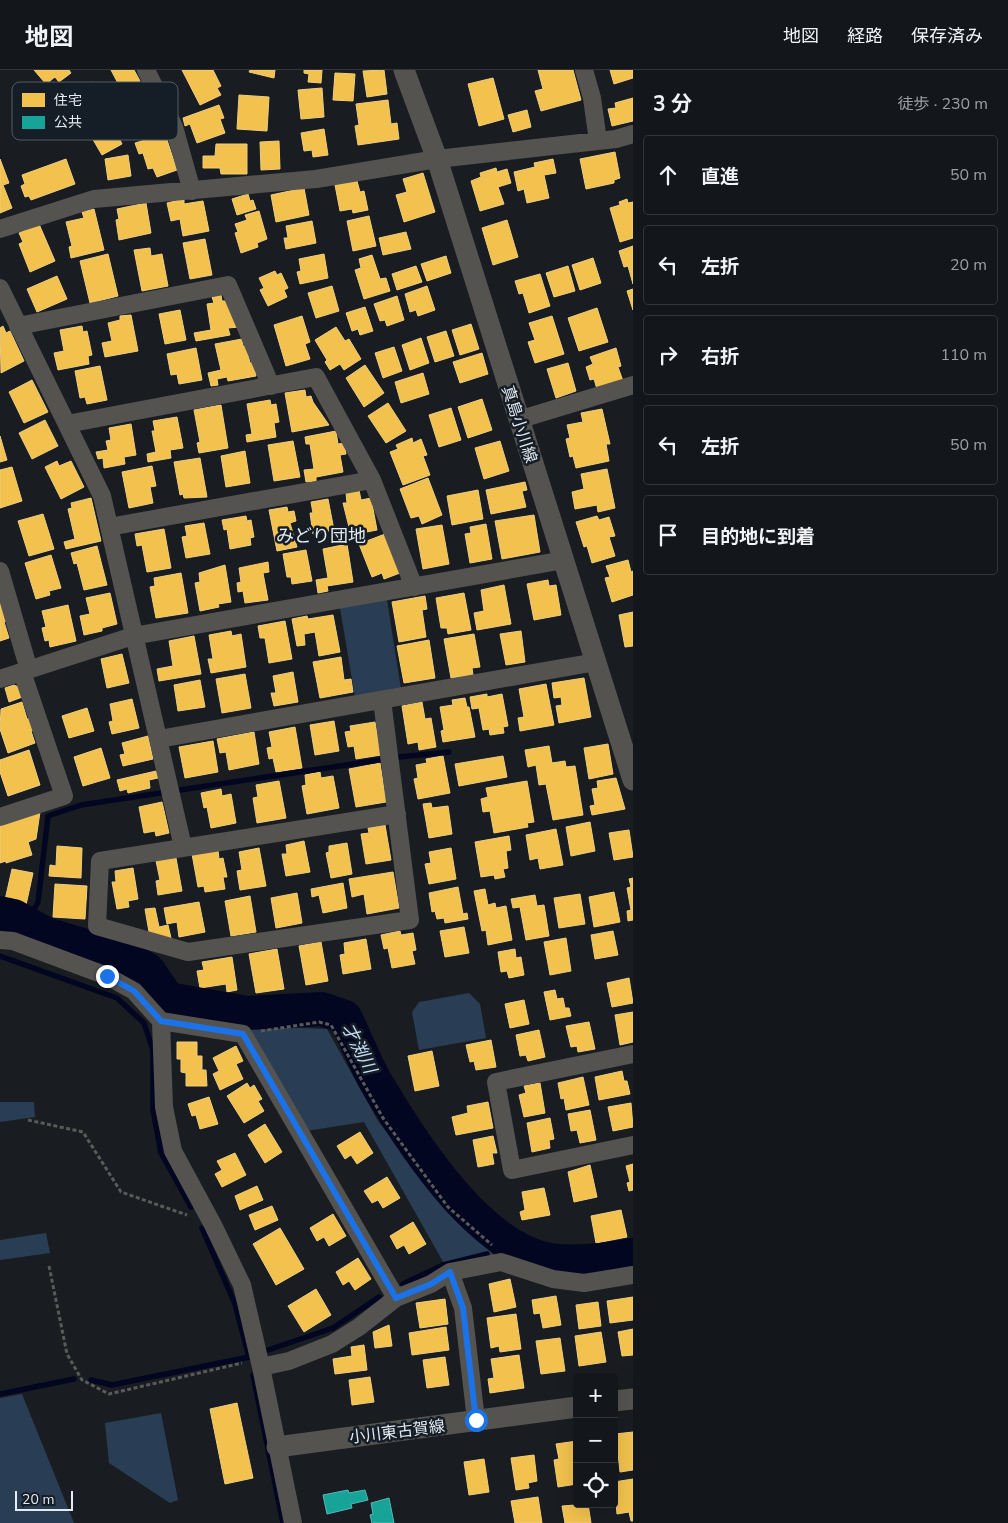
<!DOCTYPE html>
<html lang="ja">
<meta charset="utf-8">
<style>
body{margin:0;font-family:"Nunito Sans","Noto Sans JP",sans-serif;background:#202327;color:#f1f3f6}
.controls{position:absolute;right:15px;bottom:15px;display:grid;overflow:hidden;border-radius:5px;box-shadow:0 5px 20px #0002}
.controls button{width:45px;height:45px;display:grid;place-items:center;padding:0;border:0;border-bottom:1px solid #323539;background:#13161a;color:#f1f3f6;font:25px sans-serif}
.scale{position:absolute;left:15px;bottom:12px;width:58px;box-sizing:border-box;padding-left:5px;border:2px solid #e5ebf2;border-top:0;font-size:14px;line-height:18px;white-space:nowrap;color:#e5ebf2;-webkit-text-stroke:4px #151d26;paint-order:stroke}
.stop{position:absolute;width:15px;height:15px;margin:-11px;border:4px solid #1a73e8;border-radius:50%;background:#fff}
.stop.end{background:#1a73e8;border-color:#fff;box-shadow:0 1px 5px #0008}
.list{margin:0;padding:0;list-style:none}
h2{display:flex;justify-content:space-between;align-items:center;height:65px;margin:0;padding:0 20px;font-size:21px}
h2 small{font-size:16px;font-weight:400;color:#9d9fa2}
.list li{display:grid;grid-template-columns:32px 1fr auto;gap:15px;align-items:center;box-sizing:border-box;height:80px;margin:0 10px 10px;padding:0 10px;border:1px solid #323539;border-radius:5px}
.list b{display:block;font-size:19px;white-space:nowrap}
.list em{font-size:16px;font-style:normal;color:#9d9fa2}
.icon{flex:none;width:28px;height:28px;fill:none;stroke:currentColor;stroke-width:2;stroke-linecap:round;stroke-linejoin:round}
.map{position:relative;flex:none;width:633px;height:1453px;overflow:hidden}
header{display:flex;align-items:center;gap:30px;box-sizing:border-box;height:70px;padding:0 25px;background:#13161a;border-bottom:1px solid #323539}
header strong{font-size:24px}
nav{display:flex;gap:28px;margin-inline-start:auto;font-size:18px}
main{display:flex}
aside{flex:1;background:#13161a}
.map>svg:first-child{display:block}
.green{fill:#293e55}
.homes{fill:#f2c14e;stroke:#eece7f}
.public{fill:#17a398;stroke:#55b9b3}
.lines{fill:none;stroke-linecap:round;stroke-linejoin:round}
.stream{stroke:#020621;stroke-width:5.5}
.river{stroke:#020621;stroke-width:34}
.path{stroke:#5a5a58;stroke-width:3;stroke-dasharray:4 2.5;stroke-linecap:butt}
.minor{stroke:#545350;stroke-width:18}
.tertiary{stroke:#545350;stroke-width:21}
.route{stroke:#1a73e8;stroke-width:6}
.labels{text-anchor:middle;stroke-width:5;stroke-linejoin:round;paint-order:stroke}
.street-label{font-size:16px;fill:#e5ebf2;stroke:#151d26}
.neighbourhood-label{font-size:18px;fill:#e5ebf2;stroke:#151d26}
.water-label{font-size:18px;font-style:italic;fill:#c7dcf4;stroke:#151d26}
.key{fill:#151d26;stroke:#535b63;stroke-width:1}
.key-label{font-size:14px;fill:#e5ebf2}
</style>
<header>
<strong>地図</strong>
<nav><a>地図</a><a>経路</a><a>保存済み</a></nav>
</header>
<main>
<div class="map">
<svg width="633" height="1453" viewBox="0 0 633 1453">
<rect width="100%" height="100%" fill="#191d22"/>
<path class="green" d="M387 530 401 619 355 627 340 538Z
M469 923 480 934 486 968 419 980 412 942 419 932Z
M244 956 327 959 378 1051 445 1140 496 1187 446 1197 364 1052 306 1061Z
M0 1032H34L35 1047 0 1052Z
M46 1163 50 1183 0 1190V1170Z
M22 1324 74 1453H0V1328Z
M161 1343 178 1430 170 1433 109 1393 105 1353Z"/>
<path class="homes" d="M34 0H69L71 3 59 12 55 7 46 14Z
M111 0H134L140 11 122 21Z
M182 0H213L221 16 217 18 221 25 200 35Z
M250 0H275L274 8 249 2Z
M304 0H322L321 13 308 12 309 4 304 3Z
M384 0 387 24 367 27 363 1Z
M538 0H573L581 30 541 41 535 21 543 19Z
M610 0H633V8L614 14Z
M335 3 355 4 353 31 333 30Z
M493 8 504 49 479 56 468 14Z
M93 12 106 35 87 45 75 22Z
M322 18 324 47 301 49 298 20Z
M239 25 269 27 267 61 237 59Z
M633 28V51L612 56 608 39 616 38 615 33Z
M388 30 391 54 397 53 399 69 358 75 355 56 359 55 356 34Z
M219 35 224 48 220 49 225 63 197 73 190 54 185 56 183 48Z
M527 40 531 57 513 62 508 45Z
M110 42 119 58 115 60 122 74 102 85 88 61 95 57 92 52Z
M324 59 328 85 313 87 312 80 304 81 301 63Z
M165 64 177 100 157 107 153 98 148 99 143 83 139 84 135 73Z
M279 71 280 99 261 100 260 72Z
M216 74H247V104H221L220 98H203V86H215Z
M615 82 620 108 614 110V113L586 119 580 89Z
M128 85 131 106 108 110 105 89Z
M0 89 9 113 3 115 12 138 0 143Z
M66 89 75 114 31 130 29 126 25 127 21 116 25 114 22 105Z
M553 89 556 103 544 105 549 128 527 133 524 119 518 121 514 102 535 97 534 93Z
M496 98 497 102 507 99 511 113 498 117 504 134 480 141 471 111 481 107 480 103Z
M423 103 435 142 404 152 396 125 407 122 403 109Z
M357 111 360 122 364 121 368 140 353 143 352 139 340 141 335 115Z
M304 118 309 145 276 152 271 125Z
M248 124 250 131 253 130 256 139 237 145 232 129Z
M184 129V134L203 131 209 161 183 166 180 149 171 151 167 133Z
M627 129 628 133 633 132V168L620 172 610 138 620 135 619 132Z
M146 133 151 163 119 170 116 150 119 149 117 139Z
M94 139 104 180 71 188 69 177 72 176 66 152 84 148 82 142Z
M259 141 267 169 257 173 258 177 241 183 235 163 238 162 235 154 247 150 245 145Z
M369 146 376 176 353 181 347 151Z
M507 150 518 187 493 195 482 158Z
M312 151 316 173 286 179 284 168H288L286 156Z
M39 154 55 191 30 202 19 174 23 172 19 163Z
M406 162 411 179 383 185 379 168Z
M205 169 212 205 190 209 183 173Z
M633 176V214L628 196 624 197 619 181Z
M150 178 151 186 162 184 168 216 142 221 134 180Z
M108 184 118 226 90 233 80 191Z
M324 184 328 208 300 214 297 202 301 201 299 189Z
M372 185 380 209 386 208 390 221 364 229 355 200 361 198 359 189Z
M446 186 451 203 427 211 421 194Z
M593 188 601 213 580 220 572 195Z
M416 196 422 212 397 220 392 204Z
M568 196 575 221 554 227 546 203Z
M275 201 277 205 281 203 288 218 284 220 287 227 268 236 260 220 264 218 259 208Z
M540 204 550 236 529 243 523 223 519 224 515 211Z
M57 206 67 229 37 242 27 219Z
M332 216 339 241 316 248 308 223Z
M427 216 435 240 418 246 416 240 410 242 405 224Z
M633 219V240L627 221Z
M221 225 222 231H227L239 257 228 258 230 265 196 271 194 263 211 260 207 234 214 233 212 227Z
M397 226 404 250 387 256 385 250 380 251 374 234Z
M365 237 373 261 360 265 358 259 352 261 346 243Z
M597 238 608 272 579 281 568 248Z
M180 240 186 270 165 274 159 244Z
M131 245 138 281 105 287 102 273 112 271 108 253 120 250V246Z
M302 246 310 272 305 274 310 289 286 296 274 255Z
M552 246 564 284 535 293 528 272 535 270 529 253Z
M471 254 479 279 460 285 452 260Z
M3 256 6 263 10 261 24 291 1 303 0 258Z
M82 256 83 262 87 261 92 285 88 286 89 294 58 300 54 283 64 281 60 260Z
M336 257 345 271 349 269 361 289 344 300 340 294 330 300 325 292 327 290 315 270Z
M446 261 454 286 435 292 427 267Z
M421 268 429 293 410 300 402 275Z
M242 269 243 276H246L250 293 254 292 256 306 228 311 227 307 217 309 218 315 211 316 208 303 221 300 215 274Z
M394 277 402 301 383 308 375 283Z
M196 278 202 310 179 314 177 304 171 305 167 284Z
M616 278 621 296 618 297 623 311 597 319 594 309 590 310 586 297 593 294 590 287Z
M482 283 488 304 460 313 453 292Z
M568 293 576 321 556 328 547 299Z
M365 295 384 323 364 337 346 308Z
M100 296 107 330 87 334 85 327 80 328 75 301Z
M423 303 429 324 401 333 395 312Z
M32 310 48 342 24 353 9 322Z
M305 320 306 327 311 326 313 332 329 355 292 362 285 323Z
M482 329 492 360 468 368 458 337Z
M270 330 271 335 276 334 279 352 274 353 276 367 247 372 246 365 252 364 247 334Z
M388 333 406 361 386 373 368 346Z
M221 335 228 378 199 383 197 373 200 372 194 340Z
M451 338 461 370 439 377 429 345Z
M602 339 610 374H606L609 391 576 398 573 386 570 387 566 369 570 368 567 355 583 352 581 343Z
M177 347 183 378 170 380 171 388 148 392 147 384 156 382 152 361H155L153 351Z
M45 350 58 376 32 389 19 363Z
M131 354 136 385 124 387 125 394 104 398 103 388 98 389 96 382 108 380 106 371 111 370 109 358Z
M336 361 338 374 344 373 346 384 340 385 343 402 316 407V411L306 412 304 400 314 399 310 374H306L305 367Z
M0 366 7 390 0 392Z
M412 368 413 373 421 369 427 385 423 386 430 405 403 415 390 382 398 379 396 375Z
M293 371 300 407 274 411 268 375Z
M500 371 509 401 484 409 475 378Z
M245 381 250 413 226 417 221 386Z
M200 388 207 427 184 428 183 424 180 425 174 392Z
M57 391 59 396 71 391 84 417 61 429 45 397Z
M152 396 156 416 150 417 153 433 129 438 122 402Z
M12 397 22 431 0 438V400Z
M607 399 615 438 598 442 597 435 575 439 572 422 584 419 581 404Z
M428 408 442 445 422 454 419 446 411 448 400 419Z
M525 412 527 420 522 421 526 437 491 444 486 420Z
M359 420 361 430 371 428 377 460 351 465 343 433H347L346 423Z
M478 420 483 449 452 455 447 426Z
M91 428 101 471 66 479 64 472 75 469 68 439 72 438 71 433Z
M328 429 334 460 313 464 310 443H313L311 432Z
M287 437 288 442 294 441 296 451 290 453 297 477 277 481 269 440Z
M43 444 54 479 29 486 18 451Z
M534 445 540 482 502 489 495 451Z
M246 446 247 451 251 450 254 467 250 468 251 475 230 479 227 459 224 460 222 450Z
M597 446 599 450 609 447 615 466 609 467 615 486 592 493 587 476 584 477 576 452Z
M204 453 210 484 186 488 182 467 187 466 185 456Z
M486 454 492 489 470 493 465 464 471 463 470 457Z
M442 455 449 494 423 499 416 459Z
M164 459 171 498 147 502 142 475 137 476 135 464Z
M385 464 400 503 384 509 382 503 372 507 359 474Z
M347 474 353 512 327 516 328 521 318 523 316 510 328 508 323 479Z
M97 476 107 515 84 520 77 493 74 494 71 483Z
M306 480 312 511 292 514 291 507H287L283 484Z
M51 485 61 518 49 521 50 525 36 529 25 493Z
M628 490 631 502 633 501V525L612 532 605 508 610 507 606 496Z
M268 492 269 502 263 503 268 530 245 533 243 521 238 522 237 513 241 512 239 498Z
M225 495 231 532 218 534 219 537 200 541 195 513 200 512 199 503Z
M181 503 188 543 156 548 150 517 155 516 154 508Z
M548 510 549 516 556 515 561 545 534 550 527 514Z
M504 515 511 554 477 560 474 543 484 541 481 520Z
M110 523 117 554 102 558V561L84 565 80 546 90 544 86 528Z
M464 523 471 560 448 564 447 558H441L436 528Z
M425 526 427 539 422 540 426 567 399 572 392 532Z
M0 528 7 551 4 552 9 568 0 571Z
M68 535 76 571 50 577 49 570 45 571 42 558 46 557 42 541Z
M633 542V576L625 577 619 545Z
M333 545 340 582 319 586 315 562 304 564 305 575 297 576 292 549 307 546 308 549Z
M285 551 292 589 269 593 265 568H260L258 556Z
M231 561 232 566 241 564 246 597 211 603 208 589H213L209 565Z
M521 561 525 592 506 595 500 564Z
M474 564 480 597 472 598 473 605 451 608 444 569Z
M194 566 201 604 159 611 157 599 173 596 169 571Z
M429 570 435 608 404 613 397 576Z
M122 584 129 613 107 618 101 589Z
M341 587 344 610 351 609 353 622 320 628 313 592Z
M293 602 298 632 274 636 271 623H276L273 606Z
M245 604 251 638 222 643 216 609Z
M584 608 591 647 559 653 556 636 562 635 561 627 554 628 552 613Z
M200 610 205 637 178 641 174 615Z
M546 614 554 655 520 661 518 648 524 647 519 619Z
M14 615 23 619 25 626 9 632 5 618Z
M487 624V627L502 624 508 656 503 657 504 663 490 665 489 659 483 660 479 638 472 639 470 627Z
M465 628 467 637H469L475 667 443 672 441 661 444 660 440 637 453 635 452 630Z
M132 629 139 658 112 664 109 652 113 651 110 634Z
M22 632 27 649 31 648 35 660 31 661 35 673 8 683 0 659 1 639Z
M422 632 425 649 431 648 436 677 419 680 418 672 408 674 402 636Z
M87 638 94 661 69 668 62 646Z
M334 651 339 681 315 685 310 655Z
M375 652 381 685 356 689 354 676 348 677 345 662 351 661 350 656Z
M295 657 302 698 276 702 273 688 269 689 267 678 272 677 269 662Z
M254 662 259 694 229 700 226 682 220 683 217 669Z
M148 666 153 689 123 696 120 685 125 684 122 673Z
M213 671 218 702 185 708 179 677Z
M608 674 613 704 589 709 584 678Z
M549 676 552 693 565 691 566 697 575 696 583 745 553 750 546 714 539 715 536 695 528 697 525 680Z
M101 678 110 708 83 716 74 687Z
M29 680 40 715 8 726 0 702V690Z
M443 686 450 723 418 729 414 709 418 708 416 695 427 693 426 689Z
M503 686 507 707 459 716 455 694Z
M380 693 386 732 356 737 349 699Z
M156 701 158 708 149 710 150 718 128 723 127 719 120 721 117 710Z
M320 702 321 708 333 706 339 738 307 744 302 716 306 715 305 705Z
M616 708 625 739 592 745 590 736 595 735 592 719 598 718 597 711Z
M279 711 286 748 257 753 253 728 258 727 256 715Z
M527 711 534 752 527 753 528 757 494 763 490 741 483 742 481 729 488 727 486 718Z
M221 719 222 726 231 724 236 753 211 758 207 737 204 738 201 723Z
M162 732 169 763 156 766 155 761 144 763 139 737Z
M431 733 432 738 448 736 452 764 429 768 423 734Z
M40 742 36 769 28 772 32 785 6 793V791L0 793V755Z
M590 752 595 781 571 786 566 757Z
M385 755 391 790 366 794 361 764 369 763 368 758Z
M556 759 563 795 540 799 538 788 530 790 526 765Z
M629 760 633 787 614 790 609 763Z
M509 766 511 780 506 781 508 798 503 799 505 807 495 809 494 805 481 807 475 772Z
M304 771 310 802 286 806 282 784H287L286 775Z
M347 773 352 804 331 808 326 783 329 782V776Z
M57 776 82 778 81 808 49 806 50 795 56 796Z
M259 778 266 816 240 820 237 801 242 800 239 782Z
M451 778 456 809 429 814 425 794 431 793 429 782Z
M218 780 219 789 223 788 227 807H223L225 819 205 822 204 816 198 817 192 784Z
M176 788 182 821 158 825 156 811 160 810 156 791Z
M133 798 138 829 128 831 129 837 117 839 112 812H116L115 801Z
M12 799 33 803 26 835 5 830Z
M393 802 399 838 367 844 364 824 352 827 349 809Z
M633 808V850L628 851 627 841 631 840 627 818 631 817 629 809Z
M343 813 347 838 323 843 319 825 312 827 311 819Z
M55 814 87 816 85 849 53 847Z
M458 817 463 844 467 843 468 849 445 853 444 848 437 849 435 841 432 842 429 823Z
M485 819 488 835 495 833 496 838 506 836 512 870 488 875 486 860 482 861 474 821Z
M614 822 620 852 594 857 589 827Z
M297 823 302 853 276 858 271 828Z
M580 824 585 854 559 858 554 828Z
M535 825 537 836 544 835 549 866 526 870 520 837 513 838 511 829Z
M250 826 256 862 231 866 225 831Z
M199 832 205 862 179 867 177 852 167 854 164 838Z
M155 838 159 857 168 855 171 868 149 862 145 839Z
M464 857 469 883 445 887 440 861Z
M400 861 401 865 413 863 416 880 412 881 415 894 392 898 388 878 384 879 381 865Z
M613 861 618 885 595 889 591 865Z
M566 868 571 901 550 905 544 872Z
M366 869 371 899 343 904 340 885 345 884 344 873Z
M321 872 328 911 306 915 299 876Z
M277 879 284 919 256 923 249 884Z
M515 879 516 888 521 887 524 905 509 908 507 901 501 902 498 882Z
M232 887 237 920 227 922 226 914 200 918 197 901 204 900 202 892Z
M629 908 633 933 612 937 607 913Z
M555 920 557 929 563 928 565 938H569L571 946 550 950 544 922Z
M524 930 529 954 510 958 505 934Z
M633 942V972L620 975 615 945Z
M589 952 595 979 578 982 577 976 571 977 566 956Z
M539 960 545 987 528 991 526 985 520 986 516 965Z
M491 970 496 997 476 1000 474 991 470 992 466 975Z
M177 972H197V986H202V1000H206L207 1016H186V1003L181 1002V989H177Z
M236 976 243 991 236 994 243 1009 220 1020 213 1004 219 1001 213 988Z
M432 981 439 1016 415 1021 408 986Z
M622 1001 624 1011H627L630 1024 599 1030 595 1007Z
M583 1007 589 1035 566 1040 564 1028 561 1029 558 1013Z
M247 1013 250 1018 254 1015 262 1029 258 1031 264 1041 244 1053 227 1026Z
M540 1013 545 1043 524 1047 519 1025 526 1023 524 1016Z
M209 1027 218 1054 200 1059 196 1045 192 1046 188 1034Z
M488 1032 493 1058 456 1065 452 1047 468 1043 467 1036Z
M631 1033 633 1057 613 1061 608 1037Z
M590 1040 596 1070 580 1073 577 1060 571 1061 568 1044Z
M550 1048 554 1069 549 1070 550 1078 532 1082 527 1053Z
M265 1054 282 1082 265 1093 248 1065Z
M360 1062 373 1083 357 1094 351 1085 345 1089 337 1076Z
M493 1066 497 1083H492L494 1094 478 1097 473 1070Z
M235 1083 246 1105 222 1117 215 1104 222 1100 217 1091Z
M633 1094V1120L629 1121 627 1113 630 1112 626 1096Z
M590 1095 597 1127 574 1132 568 1102Z
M387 1107 400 1128 383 1138 378 1130 372 1133 364 1121Z
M257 1116 263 1130 240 1140 235 1126Z
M544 1118 550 1145 522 1150 520 1142 525 1140 522 1122Z
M272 1136 278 1150 255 1160 249 1145Z
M621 1140 627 1167 596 1173 591 1146Z
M333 1144 346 1166 329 1176 324 1167 317 1171 310 1158Z
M413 1152 426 1174 409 1184 404 1175 397 1179 390 1166Z
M280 1158 304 1199 276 1215 253 1174Z
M358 1188 371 1209 355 1220 349 1211 343 1215 336 1202Z
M510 1209 516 1237 494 1242 489 1214Z
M316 1219 331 1245 304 1262 288 1236Z
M556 1226 561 1255 543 1258 540 1243 534 1244 532 1230Z
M633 1227V1250L610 1253 607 1231Z
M445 1229 448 1254 420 1258 416 1233Z
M598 1232 601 1256 579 1259 576 1235Z
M516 1244 521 1279 500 1282 499 1276 491 1278 487 1248Z
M389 1255 392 1276 375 1278 373 1262Z
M446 1257 449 1280 412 1285 409 1263Z
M633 1259V1285L622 1286 618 1262Z
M601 1262 606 1292 579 1296 575 1266Z
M560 1268 565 1301 541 1304 536 1271Z
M364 1275 367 1300 335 1304 333 1289 352 1286 351 1277Z
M519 1285 524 1318 490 1323 488 1309 494 1308 491 1289Z
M445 1287 449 1315 427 1318 423 1290Z
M370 1307 374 1332 352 1335 349 1310Z
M237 1333 253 1408 225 1414 210 1339Z
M633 1362V1400L620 1402 618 1383H614L615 1364Z
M577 1371V1414L558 1417 554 1390 559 1389 556 1374Z
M534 1385 537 1411 528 1413 529 1418 516 1420 511 1388Z
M484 1389 489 1422 469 1425 464 1392Z
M633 1409V1451H631L629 1442 617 1444 614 1412Z
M538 1427 542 1453H515L511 1431Z
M588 1434 591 1453H565L562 1436Z"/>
<path class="public" d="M348 1420 349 1423 365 1420 368 1430 351 1434 352 1438 327 1444 323 1425Z
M389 1428 394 1453H372L370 1445 373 1444 371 1433Z"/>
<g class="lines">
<path class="stream" d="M26 853 38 832 48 746 81 735 399 687 449 682
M0 886 117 928 144 953 153 980V1040L161 1083 191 1137
M403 1214 443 1195 487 1184
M268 1280 333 1258 379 1227
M253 1305 283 1453
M91 1310 112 1315 249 1287 235 1234 202 1158
M0 1324 74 1309"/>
<path class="river" d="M0 843 14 846 46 864 129 889 148 900 168 929 247 943 322 939 345 947C357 971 366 997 380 1019 414 1076 480 1178 550 1190 577 1194 606 1190 633 1185"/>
<path class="path" d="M261 961 319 952 331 955 383 1048 448 1137 492 1175
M28 1050 83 1062 121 1122 187 1145
M49 1196 67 1284 82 1310 109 1324 242 1293"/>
<path class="minor" d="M146 0 174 57 192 121
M584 0 592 28 598 71
M0 159 94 129 316 109 437 89 616 69 633 64
M0 218 102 426 183 777
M18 256 228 215 271 316
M518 350 633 315
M67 354 316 307 372 410 414 517
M109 457 372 410
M0 501 29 600
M0 609 133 566 564 490
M382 630 410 850 188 882 97 856 100 791 397 744
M159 669 596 592
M0 747 64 726 22 602
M0 870 13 871 107 906 134 921 161 951 243 964 396 1228
M161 951 164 1037 173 1081 213 1155 242 1215 261 1297 293 1453
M633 984 496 1012 512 1100 633 1075
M450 1202 463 1238 476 1350
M261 1297 289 1291 332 1274 359 1257 396 1228 431 1214 450 1202 501 1192 553 1209 584 1213 633 1205"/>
<path class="tertiary" d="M404 0 437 89 633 710
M614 1331 633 1329
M277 1377 577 1337"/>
</g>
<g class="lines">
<path class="route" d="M107 906 134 921 161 951 243 964 396 1228 431 1214 450 1202 463 1238 476 1350"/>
</g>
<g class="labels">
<g class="street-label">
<text transform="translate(520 354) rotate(72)" y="6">真島小川線</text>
<text transform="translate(397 1361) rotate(-7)" y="6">小川東古賀線</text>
</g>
<g class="neighbourhood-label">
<text x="321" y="472">みどり団地</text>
</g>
<g class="water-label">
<text transform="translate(359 978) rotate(63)" y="6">才渕川</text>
</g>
</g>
<rect x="12" y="12" width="166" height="58" rx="8" class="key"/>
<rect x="22" y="23" width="23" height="14" fill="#f2c14e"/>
<rect x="22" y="46" width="23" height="13" fill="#17a398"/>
<g class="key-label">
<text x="54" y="35">住宅</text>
<text x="54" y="57">公共</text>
</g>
</svg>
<div class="controls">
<button>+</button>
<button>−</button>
<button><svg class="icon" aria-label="locate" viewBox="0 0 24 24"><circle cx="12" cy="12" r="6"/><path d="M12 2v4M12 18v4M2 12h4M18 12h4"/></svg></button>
</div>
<div class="scale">20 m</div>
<div class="stop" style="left:476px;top:1350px"></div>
<div class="stop end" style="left:107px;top:906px"></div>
</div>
<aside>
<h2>3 分<small>徒歩 · 230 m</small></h2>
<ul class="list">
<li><svg class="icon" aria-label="ahead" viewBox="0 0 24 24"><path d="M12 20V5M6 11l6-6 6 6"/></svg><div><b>直進</b></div><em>50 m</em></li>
<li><svg class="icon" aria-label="left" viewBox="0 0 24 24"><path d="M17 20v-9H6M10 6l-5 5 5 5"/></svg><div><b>左折</b></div><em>20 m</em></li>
<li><svg class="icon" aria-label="right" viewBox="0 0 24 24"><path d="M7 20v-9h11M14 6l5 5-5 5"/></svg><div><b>右折</b></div><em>110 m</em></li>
<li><svg class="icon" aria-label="left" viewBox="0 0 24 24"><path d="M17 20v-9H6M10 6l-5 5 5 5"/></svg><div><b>左折</b></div><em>50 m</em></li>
<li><svg class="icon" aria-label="arrive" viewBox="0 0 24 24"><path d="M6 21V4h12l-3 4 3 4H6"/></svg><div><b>目的地に到着</b></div></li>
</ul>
</aside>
</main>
